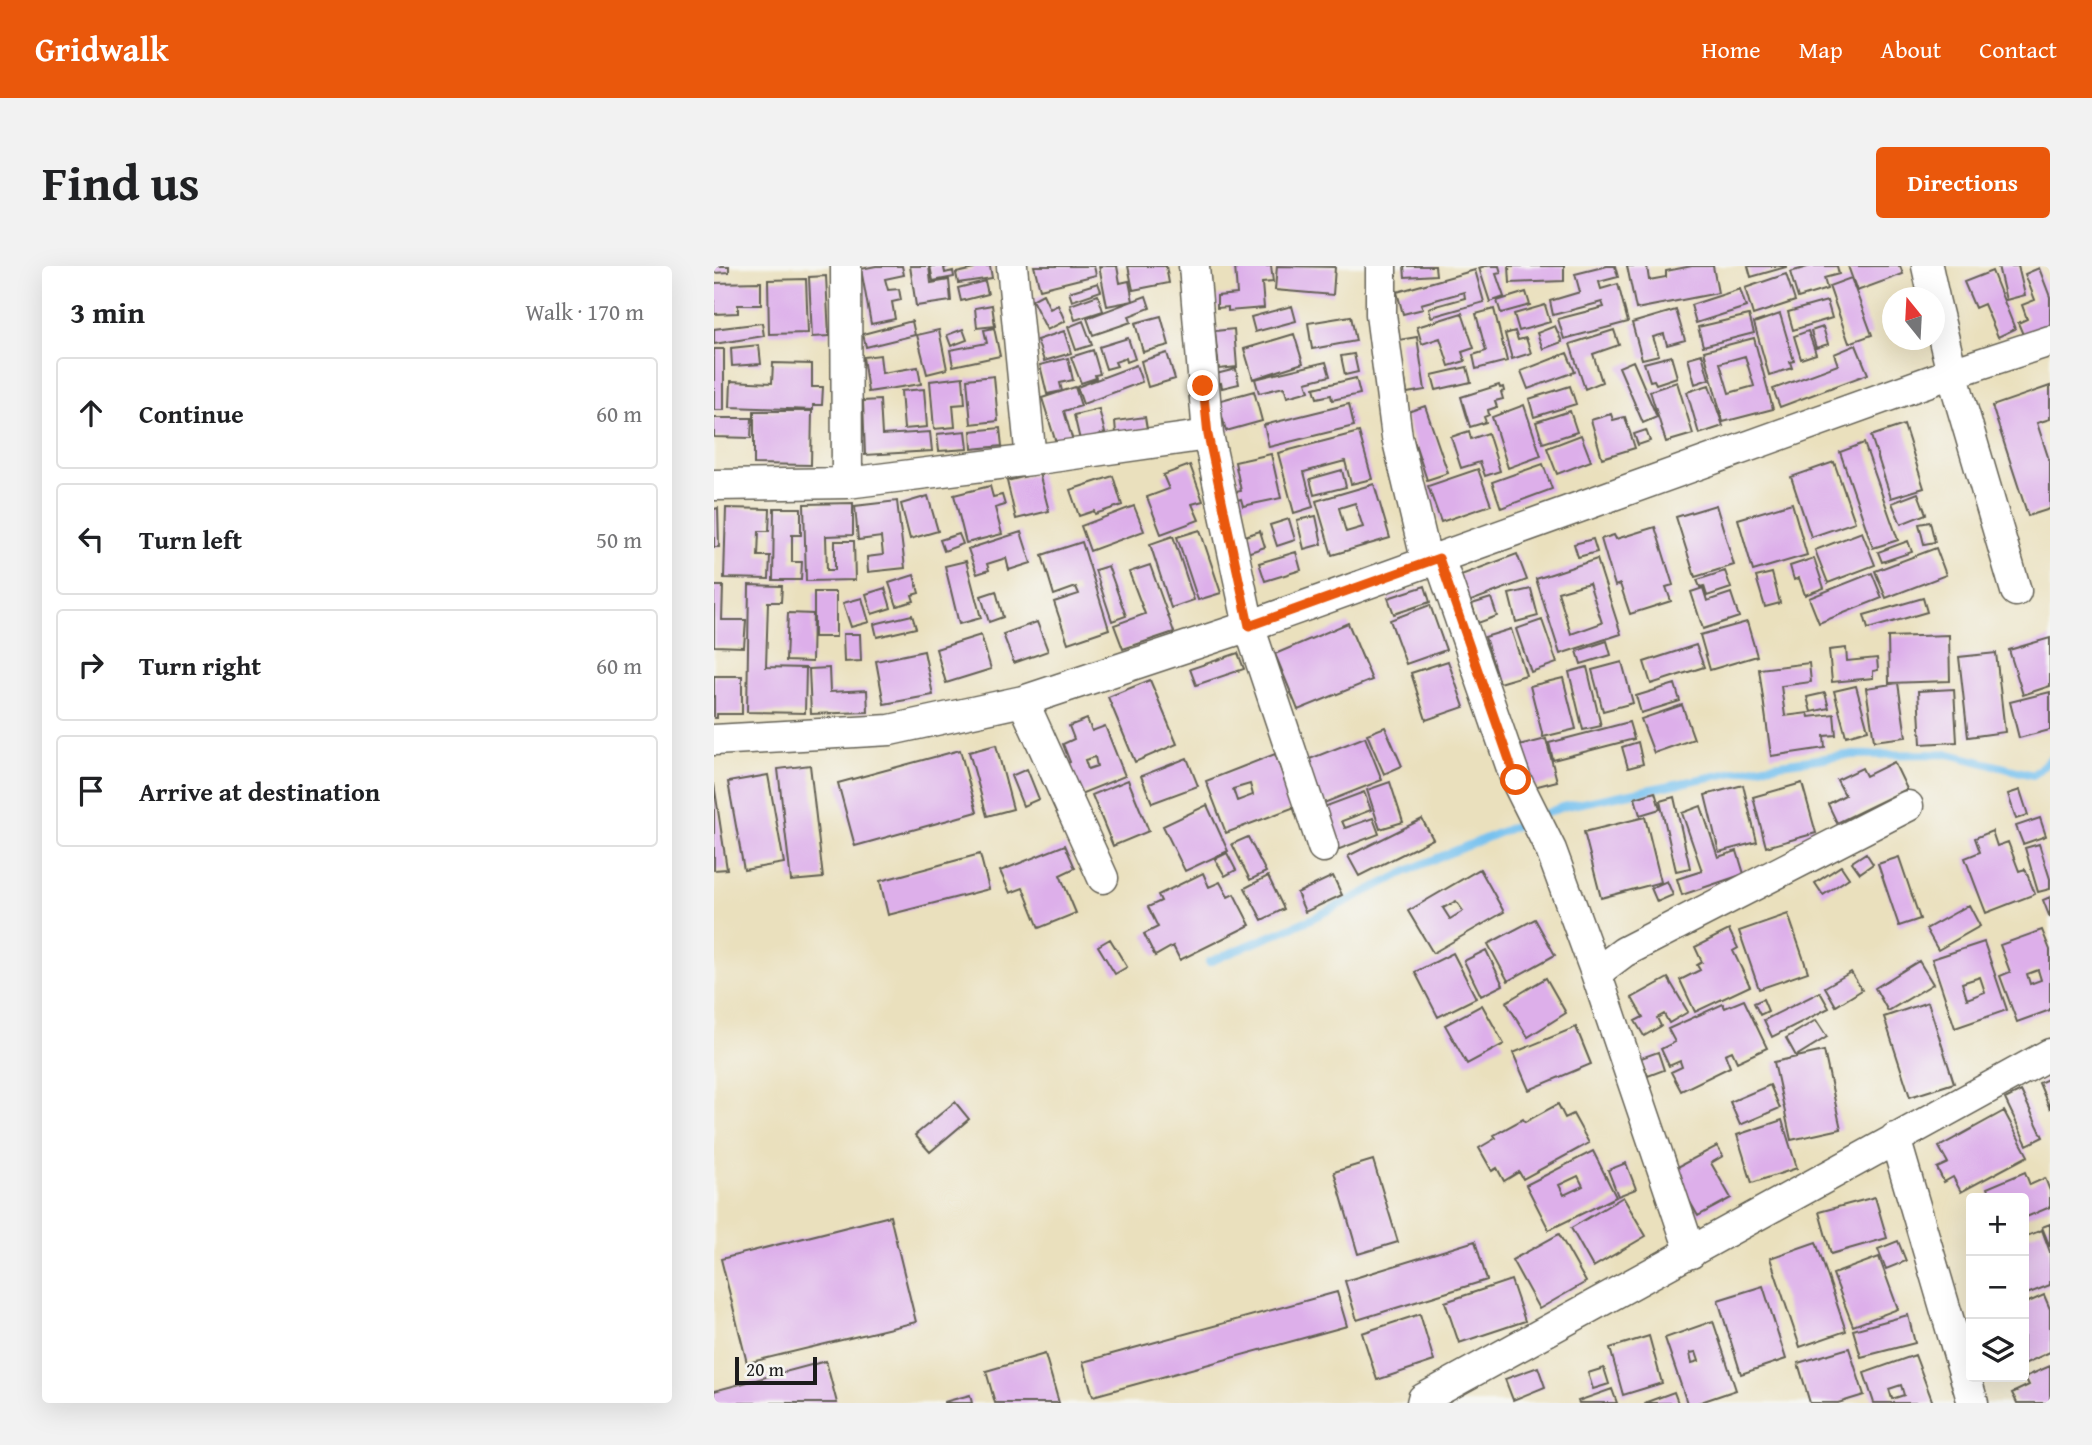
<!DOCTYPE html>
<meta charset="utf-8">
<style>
body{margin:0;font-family:"Gentium Book Plus",serif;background:#f2f2f2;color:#202124}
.controls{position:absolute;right:21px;bottom:21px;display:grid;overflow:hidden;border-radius:7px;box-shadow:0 7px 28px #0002}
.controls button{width:63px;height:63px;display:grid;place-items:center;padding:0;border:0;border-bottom:2px solid #e0e0e0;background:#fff;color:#202124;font:35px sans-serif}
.compass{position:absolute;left:1168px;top:21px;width:63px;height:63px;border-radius:50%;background:#fff;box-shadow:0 7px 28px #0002;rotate:342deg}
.scale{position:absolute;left:21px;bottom:18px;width:82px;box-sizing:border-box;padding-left:7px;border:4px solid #1c1c1c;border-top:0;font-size:19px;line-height:24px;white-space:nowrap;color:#1c1c1c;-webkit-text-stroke:5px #f6f6f2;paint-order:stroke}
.stop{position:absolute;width:21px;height:21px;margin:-16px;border:5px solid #ea580c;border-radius:50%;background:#fff}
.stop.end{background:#ea580c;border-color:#fff;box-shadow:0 2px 7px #0008}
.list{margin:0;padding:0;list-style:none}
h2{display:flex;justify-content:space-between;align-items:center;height:91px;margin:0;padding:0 28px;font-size:30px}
h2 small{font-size:23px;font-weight:400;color:#757577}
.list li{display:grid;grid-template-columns:46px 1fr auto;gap:21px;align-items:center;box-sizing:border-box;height:112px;margin:0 14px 14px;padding:0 14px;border:2px solid #e0e0e0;border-radius:7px}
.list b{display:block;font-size:26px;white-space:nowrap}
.list em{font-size:23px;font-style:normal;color:#757577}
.icon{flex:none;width:38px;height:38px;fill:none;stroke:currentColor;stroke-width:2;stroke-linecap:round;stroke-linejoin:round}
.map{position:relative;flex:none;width:1336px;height:1137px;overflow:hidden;border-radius:7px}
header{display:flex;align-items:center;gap:42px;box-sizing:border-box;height:98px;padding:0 35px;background:#ea580c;color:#fff}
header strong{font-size:33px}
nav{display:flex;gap:38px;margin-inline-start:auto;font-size:24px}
.intro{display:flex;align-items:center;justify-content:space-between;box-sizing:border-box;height:168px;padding:0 42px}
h1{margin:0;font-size:49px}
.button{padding:18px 32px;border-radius:7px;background:#ea580c;color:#fff;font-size:24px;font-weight:700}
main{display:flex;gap:42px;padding:0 42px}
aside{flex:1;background:#fff;border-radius:7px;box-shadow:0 7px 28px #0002}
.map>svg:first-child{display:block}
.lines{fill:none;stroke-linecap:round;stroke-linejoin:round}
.stream{stroke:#76c1ef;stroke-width:8}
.building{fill:#ddafea;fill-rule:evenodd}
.street-casing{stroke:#646154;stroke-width:33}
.street{stroke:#fff;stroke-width:30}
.route{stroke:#ea580c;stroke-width:9}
</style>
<header>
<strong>Gridwalk</strong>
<nav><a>Home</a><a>Map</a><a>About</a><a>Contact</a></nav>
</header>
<div class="intro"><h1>Find us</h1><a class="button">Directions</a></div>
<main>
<aside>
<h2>3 min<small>Walk · 170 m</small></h2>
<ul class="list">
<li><svg class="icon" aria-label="ahead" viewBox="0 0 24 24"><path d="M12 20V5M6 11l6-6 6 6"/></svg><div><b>Continue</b></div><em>60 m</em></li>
<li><svg class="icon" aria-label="left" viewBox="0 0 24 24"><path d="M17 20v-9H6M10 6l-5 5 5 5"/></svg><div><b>Turn left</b></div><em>50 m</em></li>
<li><svg class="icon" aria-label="right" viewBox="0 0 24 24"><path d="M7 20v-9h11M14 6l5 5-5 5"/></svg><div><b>Turn right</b></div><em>60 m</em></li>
<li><svg class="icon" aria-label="arrive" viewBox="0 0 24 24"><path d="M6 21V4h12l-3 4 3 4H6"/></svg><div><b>Arrive at destination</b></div></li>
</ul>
</aside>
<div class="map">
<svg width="1336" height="1137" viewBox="0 0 1336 1137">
<rect width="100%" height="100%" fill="#f6f6f2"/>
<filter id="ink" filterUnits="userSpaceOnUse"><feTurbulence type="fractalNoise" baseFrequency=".0143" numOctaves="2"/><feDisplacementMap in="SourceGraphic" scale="14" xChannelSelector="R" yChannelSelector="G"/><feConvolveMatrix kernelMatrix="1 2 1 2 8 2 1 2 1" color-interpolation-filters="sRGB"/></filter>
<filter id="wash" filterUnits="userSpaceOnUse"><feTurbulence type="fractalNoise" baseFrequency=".00686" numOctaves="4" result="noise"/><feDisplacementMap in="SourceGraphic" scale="28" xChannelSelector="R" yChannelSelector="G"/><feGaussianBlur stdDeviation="1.57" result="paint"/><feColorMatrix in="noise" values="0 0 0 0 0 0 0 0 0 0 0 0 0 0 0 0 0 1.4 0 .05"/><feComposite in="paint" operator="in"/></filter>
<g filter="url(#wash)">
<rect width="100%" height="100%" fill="#eae0bd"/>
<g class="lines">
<path class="stream" d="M828 549 848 541 1051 500 1133 489 1235 488 1319 509 1336 493
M495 696 597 653 704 600 816 554"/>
</g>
<g id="blocks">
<path class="building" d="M0 0H15V6L0 7Z
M162 0H188L190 9 171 13 174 24 185 23 187 34 178 36 181 53 157 58 147 3Z
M196 0H215L217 17 235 14 237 35 202 40Z
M216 0H235L230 2 231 7 239 5 240 11 219 15Z
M259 0H276L278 12 244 17 242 7 260 3Z
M320 0H380L382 9 326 23Z
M385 0H403L406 17 415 15 419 35 393 40Z
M414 0H452L455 17 419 24Z
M521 0H557L559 16 548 17 550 42 514 45V41L503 42V30L523 28Z
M563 0 621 1 619 29 561 24Z
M690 0H721L722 9 691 11Z
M771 0H785L787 7 782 8 790 31 776 36 765 2Z
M795 0H850V15L796 17Z
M893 0H901L904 11 885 16 887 23 904 18 914 56 850 73 844 53 890 41 888 36 839 49 836 35 866 26 861 8Z
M913 0H933L935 14 952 11V5L978 0H999L1004 27 922 43Z
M1034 0H1072V1L1037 11Z
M1097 0H1123L1125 8 1110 12 1113 23 1084 32 1076 6Z
M1134 0H1186L1189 8 1143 25Z
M1284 0H1304L1311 29 1292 34Z
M1325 2 1336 31V61L1310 71 1304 57 1313 53 1308 39 1321 34 1311 8Z
M761 4 770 36 717 51 715 42 751 32 750 26 707 38 709 43 689 48 683 26Z
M1278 5 1301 63 1284 71 1270 38 1261 42 1250 16Z
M1072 8 1081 35 1039 49 1031 22Z
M112 10 115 70 98 71 95 11Z
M1137 12 1158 69 1135 77 1115 20Z
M92 13 94 67 55 68 54 14Z
M271 15 274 28 247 35 244 22Z
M47 16V39H24V47L0 48V17Z
M384 17 387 25 358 35 355 26Z
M1026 23 1032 41 982 57 977 39Z
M812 26 816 39 787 47 783 35Z
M329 28 336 43 344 39 351 55 333 64 318 34Z
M384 29 389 45 361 54 356 39Z
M432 30 436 42 415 50 417 56 379 69 373 52Z
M1113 35 1118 52 1079 64 1074 46Z
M278 39 281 60 263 62 261 42Z
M831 39 836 56 805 65 800 48Z
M578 40 582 55 541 66 537 51Z
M780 43 793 95 762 103 759 89 772 85 762 48Z
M962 44 971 74 953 79 950 68 939 71 945 89 928 93 918 57Z
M748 47 760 82 748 86 751 95 735 100 726 72 708 78 703 61Z
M1066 48 1080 95 1076 96 1078 102 1055 109 1040 57Z
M1035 49 1040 67 989 80 984 61Z
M447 50 455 79 429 86 421 57Z
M637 50 642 75 598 83 594 57Z
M198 55 201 69 152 81 149 68Z
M369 55 378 79 362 84 354 61Z
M48 57 50 70 0 78V63Z
M841 60 848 76 829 83 823 67Z
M1109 61 1114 78 1102 82 1097 65Z
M280 62 286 90 239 100 236 84 273 77 270 64Z
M249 63 253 74 237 80 233 69Z
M520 63 523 101 505 103 501 65Z
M225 64 233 103 213 108 203 69Z
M900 64 905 79 879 88 888 116 871 123 856 78Z
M350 65 357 87 330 95 323 74Z
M801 65 804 74 812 72 817 87 798 93 791 68Z
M1094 65 1102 88 1087 93 1080 70Z
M580 68 589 97 539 113 530 83Z
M703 71 711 124 693 127 685 74Z
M414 72 421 93 413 96 412 92 401 96 403 100 392 103 385 81Z
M1040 72 1059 143 1009 156 990 85ZM1031 90 1040 120 1015 127 1006 97Z
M45 79 47 98 18 100 17 82Z
M1142 79 1154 108 1066 141 1059 123 1124 99 1120 88Z
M0 83H10V144H0Z
M379 84 386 108 381 109 382 112 367 117 357 91Z
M453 87 461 113 434 121 427 95Z
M853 87 861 106 814 123 807 105Z
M640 88 644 106 631 109 627 90Z
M988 88 995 113 981 118 974 92Z
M166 89 168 107 204 101 207 118 154 126 149 91Z
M957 90 963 111 942 118 940 114 936 115 930 97Z
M354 92 359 114 346 117 348 125 333 128 326 99Z
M919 95 943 151 929 157 905 101Z
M612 96 616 110 592 116 595 125 573 131 570 121 545 127 541 113Z
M59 97 98 98V121H109L108 139H99V144L16 141 17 115 58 117Z
M422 99 428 116 369 138 363 121Z
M753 101 757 116 722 124 718 109Z
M522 103 525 118 508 122 507 117 500 119 498 109Z
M280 110 284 155 257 158 253 113Z
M249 111 251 138 239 139 241 161 220 163 216 115Z
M642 112 646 128 618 134 617 129 603 132 600 122Z
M963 116 979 168 952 176 936 125Z
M785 119 786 122 789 121 790 125 787 126 789 133 781 135 783 141 774 144 775 149 770 151 772 156 756 161 747 131Z
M995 119 1009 160 985 168 973 126Z
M856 120 862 138 820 151 815 133Z
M1336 120V153L1323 157 1336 197V243L1314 250 1278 140Z
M361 121 367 140 350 145 359 175 343 180 328 132Z
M210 123 213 161 190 163 187 125Z
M540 125 548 155 512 165 504 135Z
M166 134 168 169 216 166 218 185 151 189 149 135Z
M635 138 640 160 555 181 550 159Z
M810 139 827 190 794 202 778 151Z
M711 140 734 207 713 214 691 147Z
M385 143 391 167 366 174 360 149Z
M40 145H98L97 199 40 198Z
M856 145 863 166 829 177 822 156Z
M897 148 899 154 911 151 921 182 888 192 877 154Z
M431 151 433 163 402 167 401 155Z
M0 152H38L37 172 0 171Z
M1190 159 1210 222 1177 232 1157 170Z
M286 162 288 180 258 183 257 165Z
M932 164 936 175 924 179 920 168Z
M252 165 254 183 225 185 223 168Z
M755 165 757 173 774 167 786 205 771 210 766 196 747 202 737 171Z
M645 166 658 213 637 218 631 195 590 206 599 241 580 247 564 187Z
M867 169 877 195 843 208 833 182Z
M1150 177 1184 274 1159 282 1126 186Z
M557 188 567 232 529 240 527 233 517 236 515 227 527 225 521 196Z
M1120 196 1141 256 1097 271 1077 211Z
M829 198 838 223 787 242 778 216Z
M476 199 489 235 478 238 485 254 447 268 433 231 455 223 449 209Z
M764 203 777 239 727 256 714 220Z
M628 204 632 221 600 229 596 213Z
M325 207 335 245 302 253 293 215Z
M399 210 408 239 381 248 380 245 365 250 356 224Z
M660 218 676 272 618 289 602 235ZM641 237 649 261 632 266 625 242Z
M276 220 279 231 288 229 291 239 281 242 288 268 252 277 240 229Z
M1204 227 1212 248 1187 258 1178 237Z
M214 230 224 265 196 273 187 238Z
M183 235 191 302 154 306 153 291 169 289 167 271 144 274 141 240Z
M139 237V269L112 270 113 304H121V275H140L141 314 92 315 90 238Z
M1078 237 1093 289 1039 305 1024 253Z
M1002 239 1020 299 981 311 962 251Z
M420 240 430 265 376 285 367 260Z
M4 242 5 281H0V243Z
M12 242 56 243 55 265H45L44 290H56L55 313 10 312Z
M60 242H87V269H78V296H88L87 314H59Z
M602 250 608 278 590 283 583 254Z
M575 253 581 274 563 280 556 259Z
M1216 256 1221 276 1210 278 1205 258Z
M941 261 959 319 952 321 957 335 916 348 906 318 901 320 887 273 900 269 902 273Z
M486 264 507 327 484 334 463 271Z
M546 265 551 281 530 288 525 272Z
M307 266 317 297 295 304 292 292 273 298 275 304 263 308 254 283Z
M1148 266 1161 299 1114 317 1101 284Z
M245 268 249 278 230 285 226 274Z
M459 270 480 334 457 342 436 278Z
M879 273 883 286 864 291 860 278Z
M1194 275 1198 286 1168 296 1164 286Z
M368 276 395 363 354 377 340 336 365 328 362 321 340 329 328 289Z
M1222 282 1232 309 1172 332 1161 305Z
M582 286 587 304 551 315 545 297Z
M803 288 813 314 749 338 739 312Z
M1100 292 1110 322 1091 329 1085 312 1080 314 1076 300Z
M883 293 907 368 846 388 822 313ZM875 317 888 357 857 368 844 326Z
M252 295 267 352 245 358 231 300Z
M436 299 460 366 409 383 400 359 431 348 415 306Z
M394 300 412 350 398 355 381 304Z
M1011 305 1017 322 993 330 990 320 986 321 983 314Z
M1058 307 1066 337 1051 341 1042 311Z
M1158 307 1168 332 1105 357 1095 332Z
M200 309 205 327 198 329 200 335 183 340 175 317Z
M35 319 68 320 67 336H54L52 401 92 402 91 447 33 446Z
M0 320H9L8 354H32L30 381 0 380Z
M711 320 716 336 680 348 674 332Z
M171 322 177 342 158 348 152 328Z
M989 322 993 335 1017 327 1025 351 989 363 977 326Z
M817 323 824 350 802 356 795 328Z
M282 325 289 351 275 356 267 330Z
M100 326H122V371H100Z
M148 332 155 356 137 361 129 337Z
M777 332 783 350 764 357 758 338Z
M1209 332 1213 346 1154 363 1150 349Z
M716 339 732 384 692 398 676 354Z
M74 347 99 348 98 396 72 395Z
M198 349 202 362 163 371 160 358Z
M828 354 843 397 817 406 802 363Z
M323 356 334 385 300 397 289 368Z
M1033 356 1043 390 996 404 986 369Z
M634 357 658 414 584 444 561 388Z
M797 363 812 409 785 417 771 371Z
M129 368H146L147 395 130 396Z
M267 369 277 403 232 417 222 383Z
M1235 369 1236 415 1175 417 1174 371Z
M1336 372V420L1309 429 1295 384Z
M893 375 897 389 867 398 863 385Z
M982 379 990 401 937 418 930 396Z
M1132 382 1133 395 1163 392 1164 404 1159 405V412L1118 416 1115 384Z
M210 385 219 429 170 438 162 395Z
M524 387 530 403 482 419 476 403Z
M1282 387 1291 466 1254 471 1245 391Z
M734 395 750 441 712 454 697 407Z
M908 396 919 437 889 445 878 404Z
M1095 397 1097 416 1067 420 1071 450 1094 447 1095 451 1120 448 1122 469 1110 470 1111 482 1057 490 1045 403Z
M873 401 887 460 869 464 855 406Z
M115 402 116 426 153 424 154 446 97 448 95 403Z
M0 410H28V448H3V452H0Z
M849 412 862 463 829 471 816 420Z
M436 414 463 478 421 496 394 431Z
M1184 417 1192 471 1160 475 1152 422Z
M961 418 966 435 927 447 922 430Z
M1142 420 1154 464 1132 470 1120 425Z
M1240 423 1243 476 1207 478 1204 425Z
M1336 426V464L1305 472 1296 436Z
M1111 427 1115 442 1097 446 1093 431Z
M968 439 980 473 940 487 927 453Z
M373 453 378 465 391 460 411 510 364 529 352 498 356 496 349 478 360 473 355 460ZM381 491 383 500 374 503 371 494Z
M915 456 920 473 839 494 835 477Z
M671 461 688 500 670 508 653 468Z
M651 471 668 514 605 539 588 496Z
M832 473 843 515 812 523 801 481Z
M924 476 929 498 914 502 908 481Z
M282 479 299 543 273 550 255 486Z
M246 484 263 546 141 580 124 517Z
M561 488 581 541 512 567 492 515ZM536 518 539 529 523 535 519 523Z
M473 492 484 520 438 537 427 510Z
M1180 496 1193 523 1123 557 1114 538 1131 529 1123 514 1148 502 1152 510Z
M96 499 109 612 77 615 64 503Z
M313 503 325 533 309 540 297 510Z
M54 509 70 597 30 604 14 516Z
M414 514 435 565 399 580 378 529Z
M676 516 689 556 666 563 653 524Z
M1088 517 1102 567 1052 581 1039 531Z
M0 518 13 603 0 604Z
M1029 519 1043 576 1005 586 991 529Z
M1306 524 1314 549 1302 553 1294 528Z
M650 526 657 544 628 555 631 562 659 552 665 568 623 584 607 542Z
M941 526 946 543 926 549 921 532Z
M960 531 976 602 962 605 946 535Z
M493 539 514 585 471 605 449 560Z
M987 540 1004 591 1023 585 1030 608 968 629 963 613 988 605 968 547Z
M931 551 947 616 887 632 870 566Z
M1326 552 1332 570 1309 578 1302 560Z
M708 553 719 573 645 610 634 590Z
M1278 565 1283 580 1294 576 1305 605 1311 603 1321 628 1272 647 1251 592 1266 586 1261 572Z
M534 571 552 606 536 614 518 578Z
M1325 578 1336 613V623L1324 626 1311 582Z
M351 579 361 602 346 609 362 647 325 662 309 622 296 627 286 605Z
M513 587 522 604 511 610 501 593Z
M1152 587 1159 598 1146 607 1138 596Z
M266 588 275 623 174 649 166 615Z
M1185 591 1206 653 1185 660 1164 598Z
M1127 600 1135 612 1109 629 1101 617Z
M766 603 790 646 719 687 694 645ZM742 635 749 645 736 653 729 642Z
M489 607 495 621 506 616 514 631 520 628 536 659 466 694 459 680 441 690 430 668 444 661 434 641 447 635 444 629Z
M554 610 570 643 548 654 531 622Z
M619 610 628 629 591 646 583 627Z
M953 615 959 629 943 636 937 622Z
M1336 631V652L1329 634Z
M1255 639 1266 660 1224 684 1212 663Z
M1074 648 1094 706 1045 723 1025 665Z
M821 653 841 689 794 715 774 678Z
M1015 664 1024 682 1019 685 1036 720 981 746 966 714 986 704 983 699 988 696 981 681Z
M1328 664 1336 684V744L1303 756 1286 710 1296 706 1286 679ZM1324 704 1327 714 1316 718 1313 708Z
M396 673 413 701 401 708 384 680Z
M1270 676 1293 744 1241 762 1218 693ZM1266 711 1271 726 1253 733 1248 717Z
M772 684 789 719 767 730 750 695Z
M739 687 762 732 724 751 701 706Z
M1205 695 1219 718 1174 745 1161 722Z
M1137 706 1148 724 1122 740 1111 721Z
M832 712 852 747 814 771 792 736Z
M954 712 974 746 955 757 950 748 943 752 947 760 930 770 921 755 929 751 918 732Z
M1106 726 1115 742 1058 771 1050 754Z
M1049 733 1054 745 1046 749 1040 737Z
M1030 734 1053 782 1023 796 1018 785 1011 788 1016 801 967 825 957 806 968 801 966 795 955 800 947 783 961 776 954 763 1009 738 1011 742Z
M1214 736 1240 817 1196 831 1170 751Z
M768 739 790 778 753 798 731 759Z
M1102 754 1113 771 1082 790 1072 772Z
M862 761 877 798 815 824 799 787Z
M1110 785 1127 863 1077 874 1060 796Z
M944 786 950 804 934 810 927 792Z
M1336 812V843L1325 817Z
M1056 819 1066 842 1026 859 1016 836Z
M1307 825 1329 871 1313 879 1291 833Z
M241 836 255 853 216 886 201 869Z
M844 838 851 852 859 848 875 877 809 913 805 906 790 915 783 902 778 905 765 882 782 872 780 869 809 853 811 856Z
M1290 845 1314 890 1247 926 1239 911 1230 916 1223 902 1234 897 1225 881Z
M1068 854 1083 902 1038 917 1023 869Z
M1003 880 1009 890 997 897 1017 932 984 950 958 904Z
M879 885 902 931 835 964 812 919ZM864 910 869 920 850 929 845 919Z
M659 894 684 976 644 988 620 906Z
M912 897 922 923 904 930 894 904Z
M1311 906 1316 919 1331 912 1336 925V941L1310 952V932H1277L1273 922Z
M909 931 932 970 879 1001 857 962Z
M1161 931 1173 972 1117 988 1105 946Z
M176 950 202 1056 33 1097 7 993Z
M1336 958V981L1328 961Z
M1328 964 1336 986V1019L1310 1029V971Z
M845 968 872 1016 825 1043 798 994Z
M761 975 773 1014 643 1054 631 1015Z
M1184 975 1192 995 1172 1003 1164 983Z
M1102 976 1132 1065 1086 1081 1056 992Z
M1165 991 1184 1043 1139 1060 1119 1008Z
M797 1014 811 1055 745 1077 731 1036Z
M1049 1020 1072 1093 1027 1108 1004 1034Z
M623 1026 633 1060 379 1130 369 1096Z
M1330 1029 1336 1043V1086L1310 1098V1038Z
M706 1048 720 1095 663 1114 648 1067Z
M1194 1049 1201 1077 1147 1091 1139 1064Z
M999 1055 1022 1124 984 1137H973L951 1072ZM982 1086 985 1095 978 1097 976 1087Z
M935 1070 948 1117 909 1129 896 1082Z
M1135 1082 1150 1129 1124 1137H1096L1084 1097Z
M331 1088 345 1137H281L272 1105Z
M1201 1089 1219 1137H1160L1150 1107ZM1187 1119 1190 1129 1178 1133 1175 1123Z
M112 1095 123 1137H0V1125Z
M1336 1100V1137H1303L1298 1127 1315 1119 1311 1111Z
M824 1101 831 1121 799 1134 791 1113Z
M890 1102 895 1118 879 1123 874 1107Z
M898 1123 903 1137H865L864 1135Z
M960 1126 964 1137H930Z
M256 1129 258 1137H230V1136Z"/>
</g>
</g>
<g filter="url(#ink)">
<use href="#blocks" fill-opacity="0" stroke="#646154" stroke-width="2"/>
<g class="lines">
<defs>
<path id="street" d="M132 0 133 217
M298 0 317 194
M480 0 494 169 535 360 609 581
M667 0V48L683 171 713 297
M1213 0 1220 32
M1220 33 1238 107 1302 325
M0 219 133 217 317 194 494 169
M725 292 802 514 837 584 882 707 977 987
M309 435 389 612
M0 474 176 464 309 435 535 360 1238 107 1336 75
M882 707 910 686 1194 540
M1181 872 1259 1137
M708 1137 709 1133 1336 788"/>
</defs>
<use href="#street" class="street-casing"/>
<use href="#street" class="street"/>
</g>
</g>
<g class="lines" filter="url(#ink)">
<path class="route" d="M489 120 494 169 535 360 725 292 802 514"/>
</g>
</svg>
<div class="controls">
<button>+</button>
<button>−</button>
<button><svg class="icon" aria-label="layers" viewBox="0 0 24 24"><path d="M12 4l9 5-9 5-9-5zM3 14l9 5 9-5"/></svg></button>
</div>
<svg class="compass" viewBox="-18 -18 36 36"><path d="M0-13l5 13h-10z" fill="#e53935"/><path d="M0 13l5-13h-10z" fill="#757577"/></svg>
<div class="scale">20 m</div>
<div class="stop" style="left:802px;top:514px"></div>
<div class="stop end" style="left:489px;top:120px"></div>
</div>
</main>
